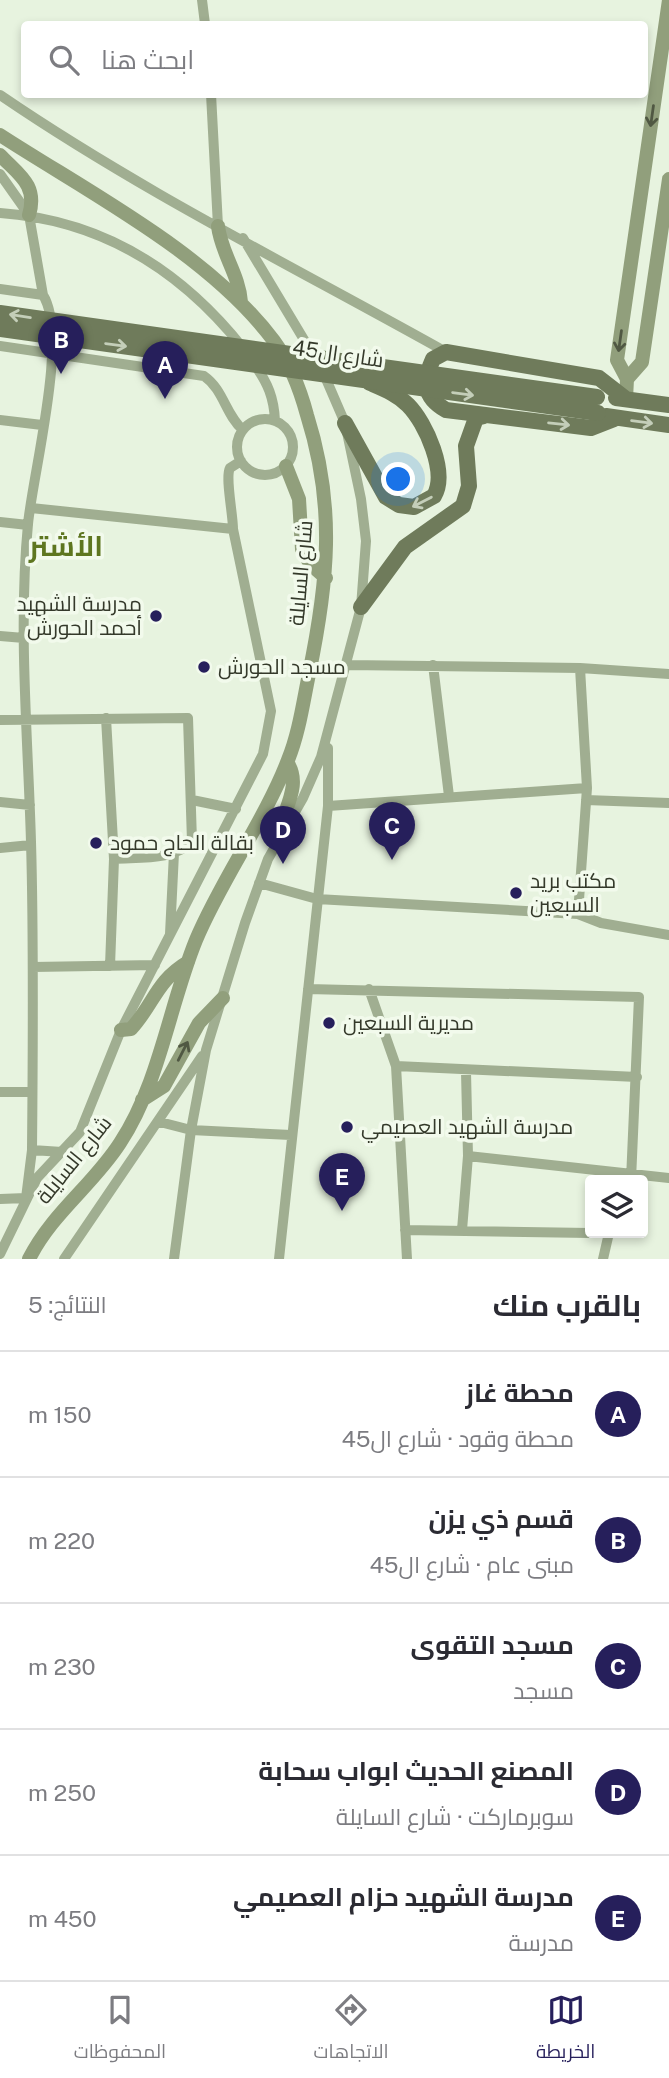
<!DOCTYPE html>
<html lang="ar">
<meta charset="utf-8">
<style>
body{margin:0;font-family:"Public Sans",Cairo,sans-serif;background:#f7f7f7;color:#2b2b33;direction:rtl}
.controls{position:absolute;right:21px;bottom:21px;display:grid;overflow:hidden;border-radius:7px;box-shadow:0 4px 10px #0003}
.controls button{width:63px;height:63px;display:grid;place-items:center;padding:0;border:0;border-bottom:2px solid #e1e1e2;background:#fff;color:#2b2b33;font:35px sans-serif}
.you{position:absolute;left:399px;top:480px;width:24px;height:24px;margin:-18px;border:5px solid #fff;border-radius:50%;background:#1a73e8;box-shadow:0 0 0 10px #1a73e833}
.badge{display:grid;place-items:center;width:46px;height:46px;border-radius:50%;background:#261f5b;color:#fff;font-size:23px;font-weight:700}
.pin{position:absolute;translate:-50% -58px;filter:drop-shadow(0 2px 4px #0008)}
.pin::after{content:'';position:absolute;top:37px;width:24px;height:21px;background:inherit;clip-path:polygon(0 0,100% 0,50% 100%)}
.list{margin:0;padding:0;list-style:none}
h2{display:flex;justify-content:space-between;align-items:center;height:91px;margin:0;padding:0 28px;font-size:30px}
h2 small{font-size:23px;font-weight:400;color:#7c7c81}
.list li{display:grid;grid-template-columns:46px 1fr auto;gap:21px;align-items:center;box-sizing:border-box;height:126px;padding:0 28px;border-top:2px solid #e1e1e2}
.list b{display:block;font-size:26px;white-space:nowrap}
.list p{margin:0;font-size:23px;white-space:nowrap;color:#7c7c81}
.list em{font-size:23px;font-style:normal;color:#7c7c81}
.icon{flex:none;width:38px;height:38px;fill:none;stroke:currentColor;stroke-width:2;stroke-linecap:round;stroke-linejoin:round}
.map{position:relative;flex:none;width:669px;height:1259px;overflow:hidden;direction:ltr}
.search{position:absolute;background:#fff;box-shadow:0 4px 10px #0003;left:21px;right:21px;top:21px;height:77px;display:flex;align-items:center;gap:18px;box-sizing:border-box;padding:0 24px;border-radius:7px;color:#7c7c81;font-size:26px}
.sheet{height:721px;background:#fff}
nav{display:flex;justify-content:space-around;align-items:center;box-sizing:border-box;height:98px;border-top:2px solid #e1e1e2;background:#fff;font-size:19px;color:#7c7c81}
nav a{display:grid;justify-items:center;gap:4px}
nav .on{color:#261f5b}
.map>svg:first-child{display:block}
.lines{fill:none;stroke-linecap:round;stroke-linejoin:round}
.street{stroke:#a0ae91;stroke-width:10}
.secondary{stroke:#919f7c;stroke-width:14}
.primary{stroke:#6f7b5b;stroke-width:16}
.primary-bridge{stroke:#6f7b5b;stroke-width:16}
.oneway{stroke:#505843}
.oneway2{stroke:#c4ceb9}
.poi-dot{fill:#261f5b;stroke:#f2faec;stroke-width:2.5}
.labels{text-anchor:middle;stroke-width:7;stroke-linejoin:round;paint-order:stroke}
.street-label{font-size:21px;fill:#34392a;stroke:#f2faec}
.poi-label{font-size:21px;fill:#34392a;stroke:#f2faec;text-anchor:start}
.district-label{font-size:28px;font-weight:bold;fill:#5e7620;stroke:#f2faec}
</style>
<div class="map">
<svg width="669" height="1259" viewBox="0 0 669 1259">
<rect width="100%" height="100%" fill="#e7f3df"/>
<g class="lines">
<path class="street" d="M202 0 205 24
M211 94 218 226
M0 95C142 192 296 268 446 352
M0 174 29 215 43 295C69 336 33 472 28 524 18 629 28 737 31 842 34 944 33 1047 32 1150L26 1198 0 1199
M0 213C101 220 181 270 243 348
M243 238 315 358
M0 289 43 295
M0 346 204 376C224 390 225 414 243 430
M254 364C268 383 274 398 275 421
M237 447a28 28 0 1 1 56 0a28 28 0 1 1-56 0Z
M0 420 42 425
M31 508 233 529
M0 522 28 525
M0 636 24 638
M347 665 580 668 669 674
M433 665 449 796
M106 718 114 859 110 966
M0 720 188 718 192 841C175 861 138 857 114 859
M192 800 236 809
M586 800 669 803
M0 802 30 805
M328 806 587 788
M0 848 31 845
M259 883 317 899 578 914 601 923 669 935
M578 914 587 788 580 668
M170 934 174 853
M33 967 155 965
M308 989 639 997 631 1180
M369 989 396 1066 407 1259
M396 1066 637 1077
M0 1092H32
M160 1122 191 1130 291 1135
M32 1150 62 1152
M468 1156 669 1178
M405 1230 590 1233
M462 1230 468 1156 466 1072
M0 1254 37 1178 80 1132 121 1030 263 754 271 711 233 529C233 514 225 477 230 468L241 461
M64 1259 202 1056
M174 1259 191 1130 206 1050 245 923 268 859 303 798 321 757 361 607 366 541 361 499 345 423 323 372
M279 1259 328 806V748
M603 1259 609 1233"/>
<path class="secondary" d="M0 135C91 194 209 254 274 341 290 363 300 389 307 415 336 507 328 582 309 674 303 703 299 733 288 760 265 820 221 880 196 940 169 1006 160 1082 120 1143 93 1185 52 1213 29 1259
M0 155C19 175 38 185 29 215
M218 226C221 253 239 274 241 302
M627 379 642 362 669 179
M626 399 627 379 617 360 669 0
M286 466 299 499 302 549 310 564 326 578
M279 836C282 810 303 786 287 762
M121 1030 131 1029C154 1004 156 981 188 962
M142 1100 164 1086 199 1023 223 998"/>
<path class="primary" d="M616 398 669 405
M606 416 669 425
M614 419 591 428 446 410C423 397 423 381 433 359L446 352 599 378 626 399
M345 423 386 497 399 505 414 507 434 496C448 473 426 423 408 405 397 394 384 389 370 383
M361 607 405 547 463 506 469 486 466 446 476 418 484 416"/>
<path class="primary-bridge" d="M0 313 597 397
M0 329 598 413"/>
</g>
<defs><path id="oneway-shaft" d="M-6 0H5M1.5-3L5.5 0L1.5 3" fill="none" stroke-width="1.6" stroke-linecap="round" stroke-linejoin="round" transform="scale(1.75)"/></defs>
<g class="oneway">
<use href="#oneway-shaft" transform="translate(652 116) rotate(98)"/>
<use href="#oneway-shaft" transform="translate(620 341) rotate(98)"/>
<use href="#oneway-shaft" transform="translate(183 1051) rotate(-63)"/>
</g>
<g class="oneway2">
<use href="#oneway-shaft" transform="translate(20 316) rotate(-171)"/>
<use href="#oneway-shaft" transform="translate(116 345) rotate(8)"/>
<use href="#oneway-shaft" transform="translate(463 394) rotate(8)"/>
<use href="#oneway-shaft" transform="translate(642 422) rotate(7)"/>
<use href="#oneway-shaft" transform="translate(559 424) rotate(6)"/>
<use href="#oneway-shaft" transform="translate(422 502) rotate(153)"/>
</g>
<g class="poi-dot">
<circle cx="156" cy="616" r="7"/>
<circle cx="204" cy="667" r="7"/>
<circle cx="96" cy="843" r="7"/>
<circle cx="516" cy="893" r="7"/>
<circle cx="329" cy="1023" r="7"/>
<circle cx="347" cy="1127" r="7"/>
</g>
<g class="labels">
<g class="street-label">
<text transform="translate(338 354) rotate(8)" y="7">شارع ال45</text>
<text transform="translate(301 573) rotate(-85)" y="7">شارع السايلة</text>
<text transform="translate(74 1160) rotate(-51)" y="7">شارع السايلة</text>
</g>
<g class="poi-label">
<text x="142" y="611" text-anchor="end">مدرسة الشهيد<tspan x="142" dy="24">أحمد الحورش</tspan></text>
<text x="218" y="674">مسجد الحورش</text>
<text x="110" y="850">بقالة الحاج حمود</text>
<text x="530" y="888">مكتب بريد<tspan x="530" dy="24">السبعين</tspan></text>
<text x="343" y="1030">مديرية السبعين</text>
<text x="361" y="1134">مدرسة الشهيد العصيمي</text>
</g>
<g class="district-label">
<text x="66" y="556">الأشتر</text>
</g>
</g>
</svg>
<div class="controls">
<button><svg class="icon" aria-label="layers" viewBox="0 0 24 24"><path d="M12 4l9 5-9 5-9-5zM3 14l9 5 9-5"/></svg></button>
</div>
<div class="you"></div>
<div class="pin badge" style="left:165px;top:399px">A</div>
<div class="pin badge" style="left:61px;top:374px">B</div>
<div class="pin badge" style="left:392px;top:860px">C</div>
<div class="pin badge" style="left:283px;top:864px">D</div>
<div class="pin badge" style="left:342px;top:1211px">E</div>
<div class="search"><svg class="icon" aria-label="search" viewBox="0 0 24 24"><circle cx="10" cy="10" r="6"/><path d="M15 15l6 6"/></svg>ابحث هنا</div>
</div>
<section class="sheet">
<h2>بالقرب منك<small>النتائج: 5</small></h2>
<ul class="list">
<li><span class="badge">A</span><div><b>محطة غاز</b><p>محطة وقود · شارع ال45</p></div><em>150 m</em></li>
<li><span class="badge">B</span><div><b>قسم ذي يزن</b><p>مبنى عام · شارع ال45</p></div><em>220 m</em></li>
<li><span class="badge">C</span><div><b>مسجد التقوى</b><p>مسجد</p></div><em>230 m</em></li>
<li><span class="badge">D</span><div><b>المصنع الحديث ابواب سحابة</b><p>سوبرماركت · شارع السايلة</p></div><em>250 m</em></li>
<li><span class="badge">E</span><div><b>مدرسة الشهيد حزام العصيمي</b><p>مدرسة</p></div><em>450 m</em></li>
</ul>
</section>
<nav>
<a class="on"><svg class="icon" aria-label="map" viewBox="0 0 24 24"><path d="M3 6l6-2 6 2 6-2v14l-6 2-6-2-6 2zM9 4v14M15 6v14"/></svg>الخريطة</a>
<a><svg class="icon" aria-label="directions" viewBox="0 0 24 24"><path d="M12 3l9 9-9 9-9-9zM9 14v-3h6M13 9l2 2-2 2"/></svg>الاتجاهات</a>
<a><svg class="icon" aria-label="saved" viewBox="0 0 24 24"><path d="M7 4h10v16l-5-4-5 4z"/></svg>المحفوظات</a>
</nav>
